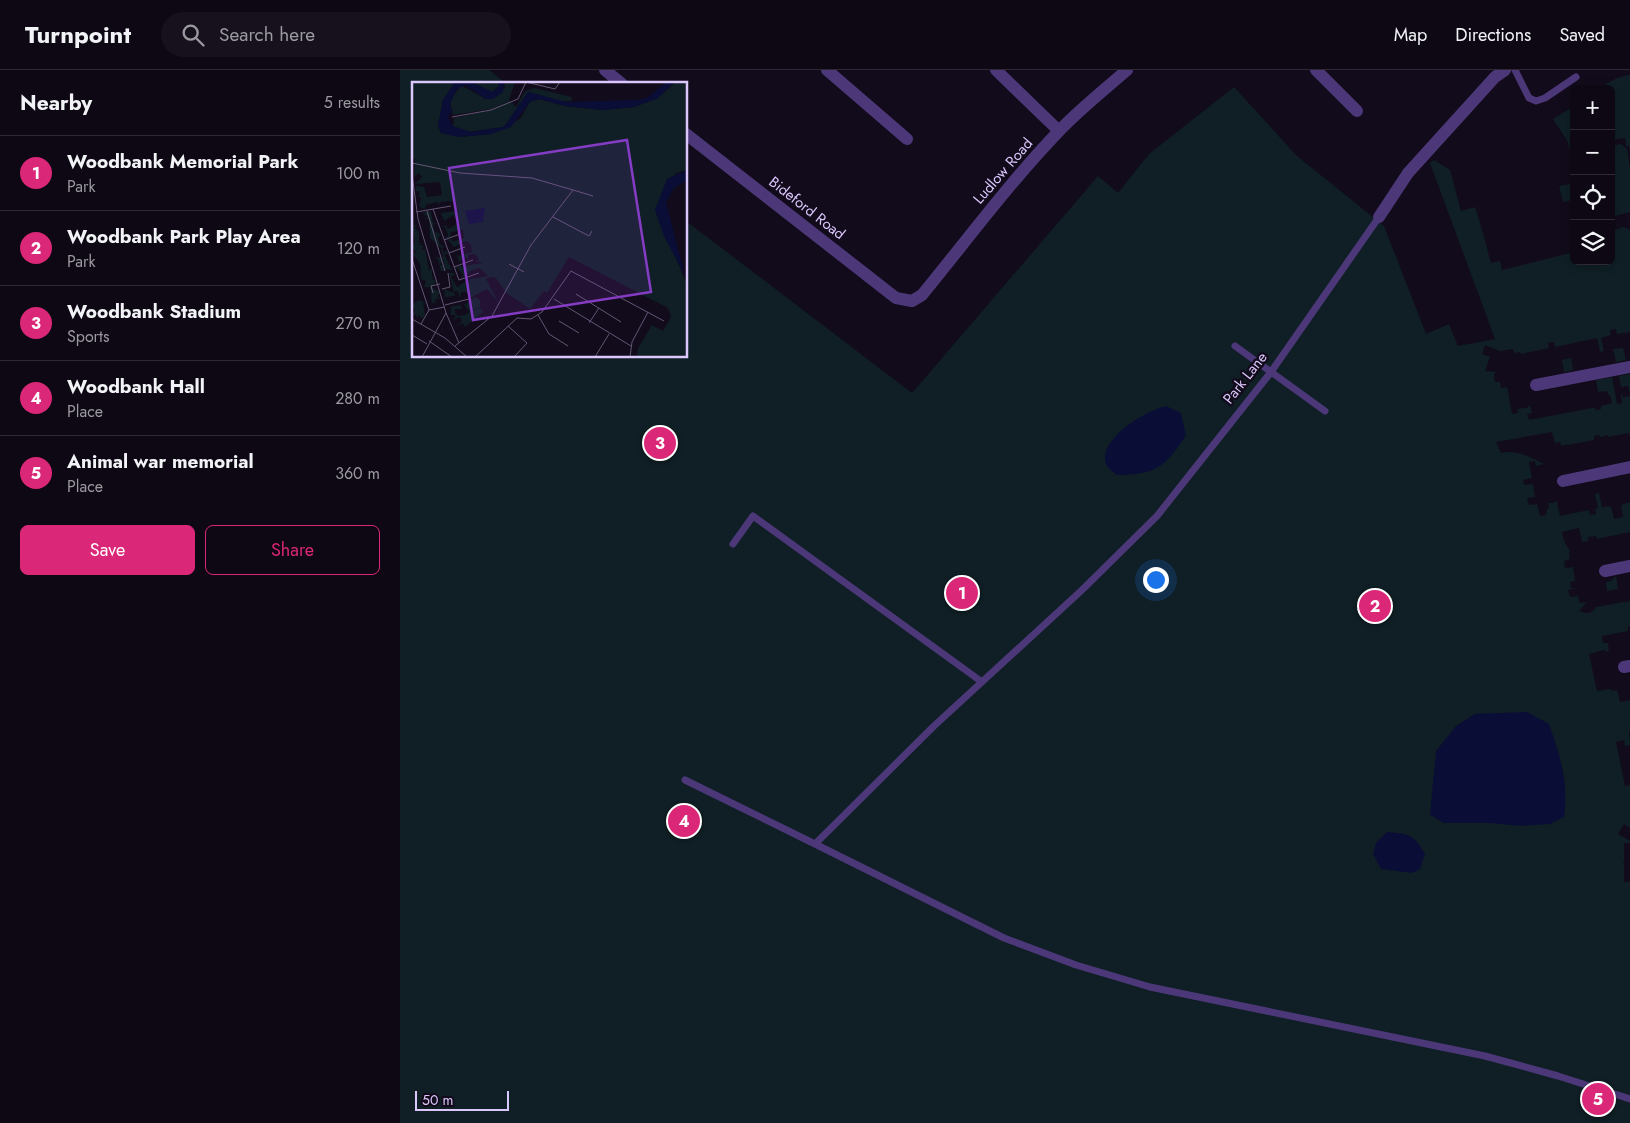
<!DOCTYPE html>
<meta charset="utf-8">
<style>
body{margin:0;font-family:Jost,sans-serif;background:#17111d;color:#f1f3f6}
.controls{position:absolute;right:15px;top:15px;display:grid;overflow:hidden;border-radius:8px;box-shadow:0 2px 12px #0003}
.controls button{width:45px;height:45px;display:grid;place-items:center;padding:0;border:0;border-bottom:1px solid #2e2934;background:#0e0814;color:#f1f3f6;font:25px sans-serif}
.scale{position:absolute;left:15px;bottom:12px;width:94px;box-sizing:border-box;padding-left:5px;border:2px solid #dcc7fd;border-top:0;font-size:14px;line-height:18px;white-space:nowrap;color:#dcc7fd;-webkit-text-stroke:4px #120b1b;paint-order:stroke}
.you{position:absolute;left:755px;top:509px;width:18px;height:18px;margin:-12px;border:4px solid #fff;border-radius:50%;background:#1a73e8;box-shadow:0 0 0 8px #1a73e833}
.badge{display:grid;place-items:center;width:32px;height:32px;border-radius:50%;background:#db2777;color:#fff;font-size:16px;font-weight:700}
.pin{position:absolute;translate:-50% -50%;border:2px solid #fff;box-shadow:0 1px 5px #0006}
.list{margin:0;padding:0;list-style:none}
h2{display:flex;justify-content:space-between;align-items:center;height:65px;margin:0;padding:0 20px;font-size:21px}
h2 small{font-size:16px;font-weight:400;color:#9b9aa0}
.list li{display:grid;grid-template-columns:32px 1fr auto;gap:15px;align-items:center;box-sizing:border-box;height:75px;padding:0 20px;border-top:1px solid #2e2934}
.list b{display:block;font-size:19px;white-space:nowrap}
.list p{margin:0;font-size:16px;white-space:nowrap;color:#9b9aa0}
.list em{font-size:16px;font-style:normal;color:#9b9aa0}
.actions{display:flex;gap:10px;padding:15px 20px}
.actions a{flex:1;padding:11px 0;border:1px solid #db2777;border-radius:8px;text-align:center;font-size:18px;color:#db2777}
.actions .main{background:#db2777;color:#fff}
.icon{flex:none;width:28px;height:28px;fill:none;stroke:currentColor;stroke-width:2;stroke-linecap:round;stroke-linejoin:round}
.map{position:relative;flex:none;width:1230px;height:1053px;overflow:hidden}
header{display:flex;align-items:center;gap:30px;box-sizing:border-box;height:70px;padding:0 25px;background:#0e0814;border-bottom:1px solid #2e2934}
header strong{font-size:24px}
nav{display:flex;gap:28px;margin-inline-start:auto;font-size:18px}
.search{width:350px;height:45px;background:#17111d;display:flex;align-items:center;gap:12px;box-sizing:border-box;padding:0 18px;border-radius:28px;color:#9b9aa0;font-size:19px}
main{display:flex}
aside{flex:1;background:#0e0814}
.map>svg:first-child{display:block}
.green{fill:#0f1f25}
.water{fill:#0a0e36}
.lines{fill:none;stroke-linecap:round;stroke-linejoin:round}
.lane{stroke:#4c3879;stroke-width:7}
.street{stroke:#4c3879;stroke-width:12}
.labels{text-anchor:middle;stroke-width:5;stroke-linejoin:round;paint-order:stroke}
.street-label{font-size:15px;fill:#dcc7fd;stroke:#120b1b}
.inset-road{fill:none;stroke:#635675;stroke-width:1}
.view{fill:#853cc5;fill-opacity:0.15;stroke:#853cc5;stroke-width:2.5}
.inset-edge{fill:none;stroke:#dcc7fd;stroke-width:2.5}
</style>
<header>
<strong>Turnpoint</strong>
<div class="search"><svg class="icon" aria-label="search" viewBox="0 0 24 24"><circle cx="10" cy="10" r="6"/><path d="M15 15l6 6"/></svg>Search here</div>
<nav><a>Map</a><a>Directions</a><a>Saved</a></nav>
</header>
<main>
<aside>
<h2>Nearby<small>5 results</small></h2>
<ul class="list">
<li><span class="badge">1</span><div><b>Woodbank Memorial Park</b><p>Park</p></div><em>100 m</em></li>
<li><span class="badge">2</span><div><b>Woodbank Park Play Area</b><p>Park</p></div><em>120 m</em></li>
<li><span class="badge">3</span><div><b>Woodbank Stadium</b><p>Sports</p></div><em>270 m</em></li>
<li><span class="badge">4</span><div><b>Woodbank Hall</b><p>Place</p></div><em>280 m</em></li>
<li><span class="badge">5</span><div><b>Animal war memorial</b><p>Place</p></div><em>360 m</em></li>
</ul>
<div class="actions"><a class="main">Save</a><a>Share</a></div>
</aside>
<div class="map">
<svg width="1230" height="1053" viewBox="0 0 1230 1053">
<rect width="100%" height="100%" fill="#120b1b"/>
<path class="green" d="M0 0H89L107 14H14V286H286V151L512 323 698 106 718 123 749 84 834 17 897 86 984 156 1026 264 1049 254 1058 276 1095 269 1030 93 1034 90 1050 100 1061 141 1075 137 1081 156 1091 193 1100 191 1102 200 1174 182V191H1211V161L1224 157 1230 160V262L1217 264 1216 259 1210 260 1211 265 1201 268 1204 281 1200 282 1197 268 1155 277 1154 272 1148 273 1149 278 1121 284 1120 282 1114 283 1113 279 1100 281 1085 275 1082 284 1090 287 1085 301 1097 302 1094 304 1095 312H1100L1101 318 1107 317 1112 344 1118 343 1117 339 1127 338 1130 335 1132 343 1127 344 1129 350 1192 338H1195L1196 340 1201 339V336L1212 333 1210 325H1208L1207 321 1198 322 1196 310 1212 307 1217 334 1222 333 1221 324H1222L1223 327 1230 326V367L1229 363 1208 367V365L1200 367 1199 365 1194 366V370L1168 375 1166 374V375L1161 376 1160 372 1155 373 1152 362 1096 372 1101 383C1116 379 1130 387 1144 394L1136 396 1135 391 1129 392 1132 408 1123 410 1124 415 1133 414 1135 427 1127 428 1129 435 1137 434 1140 446 1146 445 1147 439 1149 438 1148 433H1154L1155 431 1157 432 1160 446 1189 440 1190 445 1196 444 1195 439 1198 438 1195 424 1199 423 1202 437 1211 436 1214 449 1223 447 1221 435 1230 432V462L1197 469 1196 466 1188 467V471L1182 472 1179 458 1162 462 1165 473 1170 481 1169 482 1170 489 1164 491 1165 498 1173 497 1175 511 1170 512 1171 518H1177L1168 520 1170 527 1178 526 1180 533 1187 532 1179 541C1185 543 1192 545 1196 537L1230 531V556L1228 557V561L1202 566 1203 573H1208L1209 580 1207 582 1204 580 1189 584 1197 621 1211 619 1212 621 1217 620 1220 632 1230 630V661H1229L1230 675 1225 676 1224 670 1216 672 1225 716 1230 715V758L1224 754 1218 764 1230 771V773H1224V792L1223 793 1224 794V812H1230V1053H0Z
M1230 5V83L1229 76H1226L1225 68 1211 70V19H1199C1209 12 1218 6 1230 5Z
M1174 36V77L1169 78 1168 72 1153 49Z
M1221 74 1227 79 1230 98V142L1211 147V76Z
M1174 113V130L1163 132 1159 116Z
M1223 278 1226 290 1216 292 1213 279Z
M1171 288 1173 300 1164 302 1162 290Z
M1230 304V324L1228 316 1221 317 1219 306Z
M1216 506 1218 519 1207 521 1206 512 1211 511Z"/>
<path class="water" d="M766 336 781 343 786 365C766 397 755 405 717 405 713 402 708 398 706 394 697 369 747 340 766 336Z
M1127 642 1149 654C1160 685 1169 713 1164 747L1150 754 1121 756 1090 753H1044L1030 745 1036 681 1056 656 1075 644Z
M987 762C1009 764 1014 764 1025 784L1020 799 1012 803 981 799 973 784 976 773Z"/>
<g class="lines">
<path class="lane" d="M1115 0 1129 28 1136 31 1145 28 1176 7
M979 147 871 302 757 446 682 520 534 656 415 774 604 868 676 895 750 917 1085 986 1158 1006 1230 1029
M835 276 925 341
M333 474 353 446 582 612
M285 710 415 774"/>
<path class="street" d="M205 0 222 14
M427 0 507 69
M596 0 659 61
M916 0 957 41
M286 64 496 228 512 231 522 225C567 170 610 112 659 61 680 39 704 20 727 0
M979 147 1008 103 1095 7 1105 0
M1136 315 1230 297
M1163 411 1230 397
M1205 501 1230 496
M1224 597 1230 596"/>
</g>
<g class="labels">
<g class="street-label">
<text transform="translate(603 101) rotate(-49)" y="5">Ludlow Road</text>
<text transform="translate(407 138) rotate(38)" y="5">Bideford Road</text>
<text transform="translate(845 308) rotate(-52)" y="5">Park Lane</text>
</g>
</g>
<g transform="translate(12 12)">
<rect width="275" height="275" fill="#120b1b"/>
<path d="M4 0H43L31 18 26 44 29 51 47 55 79 52 108 37 118 20 127 17 153 24 190 28 222 25 246 16 263 0H275V88L264 91 243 128 275 202V275H225L226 266 240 243 251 249 259 235 256 226 157 175 135 211 132 209 118 227 93 210 84 196 79 195 74 197 87 221 75 207 58 216 54 210H49L48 217 46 209H42L43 214 33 215 32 207 42 211 37 191H42L43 192 39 195 45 205 58 197 76 194 67 186 56 190 59 193 54 191 55 194 48 196 51 193 44 185 71 181 64 179 67 177 63 172 56 173V177L52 174 48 181 44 172 46 174 60 170 58 161 54 159 42 165 36 158 39 157 41 160 52 156 51 148 39 150 38 155 33 156 36 153 33 145H30L34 143 36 147 47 141 41 133 32 139 29 131 44 129 43 121 36 119 28 120 27 123 25 120 14 123 13 127 7 125 9 115H6L8 110 4 109V104L12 105 15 115 30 113 28 100 3 102 10 95 7 91 2 95 3 77 0 76V3ZM60 0H87V4L80 10ZM92 0H103L97 18 104 25 113 9 122 6 160 15 159 19H148L116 10 92 45 54 50 41 44 42 36 75 29 93 21 96 19 79 27 41 33 38 19 49 3 74 17 93 6ZM19 129 21 141H25L21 143 23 150 29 152 26 156 28 163 33 164 30 166 32 171 35 168 36 172H32L40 188 33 187 31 176 28 183H31L32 189H29L26 177 21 176 31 175 29 166 18 156 17 137H12L16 135 10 131ZM3 139 1 143H5L2 145 7 150V161H10L7 163 12 164 9 168 13 167 17 188 20 187V195H22L20 197 24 199 20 205 28 211 25 215H29L23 218 24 222 21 220 20 223 18 205H12L14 199 9 197 8 182 1 172 4 170 0 165 3 160 0 141ZM63 215 68 218V225L60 228 68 226 71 230 53 245 51 241 44 244 50 239 48 235 41 238 44 233H39V225H36L49 223 50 227H43V231L46 234 53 233 58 230 52 223ZM7 218 13 220 11 221 13 233 10 237 7 233 4 236V232L0 235 3 227 0 225V223Z" fill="#0f1f25"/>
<path d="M43 0H60L80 10 86 6 87 0H92L91 10 81 17H74L53 3 44 8 38 22 40 30 36 35 41 44 59 50 92 45 116 10 155 20 225 18 235 16 254 0H263L246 16 222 25 190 28 153 24 127 17 118 20 99 45 79 52 47 55 29 51 26 44 31 18ZM275 88V98L262 106 254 120 273 194 252 154 243 128 255 97ZM73 126 71 140 57 142 53 129Z" fill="#0a0e36"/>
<path class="inset-road" d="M114 0 143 7 148 0M106 17 114 0M40 35 79 28 106 17M0 81 48 91 120 96 161 108 119 163 80 234 43 264M0 92 6 137 34 231 47 261M161 108 181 114M21 127 47 198 67 191M15 129 33 189M4 130 39 124M141 135 177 154 180 149M32 158 48 152M37 171 53 165M0 177 17 228 9 242M97 182 112 190M42 185 61 178M30 207 38 205 36 191M21 211 19 204 28 202M164 212 209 240M142 217 219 264M33 223 57 217M17 228 33 225M126 233 137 252 156 264M0 237 33 256 55 275M147 239 167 251M177 241 187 226M96 244 115 261 102 275M0 253 15 262M17 259 40 275M10 275 34 231M63 275 105 236 119 237 130 230 159 189 252 239M183 275 197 252M218 275 220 260 236 230"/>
<path class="view" d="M215 58 239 210 61 238 37 86Z"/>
<rect width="275" height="275" class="inset-edge"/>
</g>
</svg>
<div class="controls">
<button>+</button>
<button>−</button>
<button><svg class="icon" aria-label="locate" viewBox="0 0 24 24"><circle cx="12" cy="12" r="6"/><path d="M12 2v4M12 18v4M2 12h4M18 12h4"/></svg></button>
<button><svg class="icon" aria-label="layers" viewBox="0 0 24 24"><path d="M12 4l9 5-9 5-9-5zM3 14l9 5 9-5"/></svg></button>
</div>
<div class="scale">50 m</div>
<div class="you"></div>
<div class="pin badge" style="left:562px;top:523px">1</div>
<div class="pin badge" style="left:975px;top:536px">2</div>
<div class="pin badge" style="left:260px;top:373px">3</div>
<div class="pin badge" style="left:284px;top:751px">4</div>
<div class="pin badge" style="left:1198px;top:1029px">5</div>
</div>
</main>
